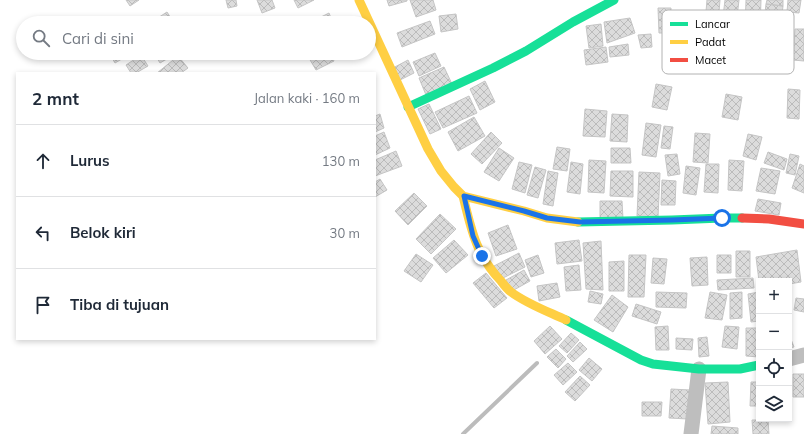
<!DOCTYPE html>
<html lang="id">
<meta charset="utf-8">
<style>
body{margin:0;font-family:Mulish,sans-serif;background:#f2f2f3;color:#1f2937}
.controls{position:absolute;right:12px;bottom:12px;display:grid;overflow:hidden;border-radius:0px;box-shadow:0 2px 6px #0003}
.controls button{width:36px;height:36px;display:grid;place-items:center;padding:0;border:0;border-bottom:1px solid #e0e1e3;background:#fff;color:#1f2937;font:20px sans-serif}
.stop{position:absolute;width:12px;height:12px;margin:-9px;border:3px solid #1a73e8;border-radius:50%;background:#fff}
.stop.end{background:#1a73e8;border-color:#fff;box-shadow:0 1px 4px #0008}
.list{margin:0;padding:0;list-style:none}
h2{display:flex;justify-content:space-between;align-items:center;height:52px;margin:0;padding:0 16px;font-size:17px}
h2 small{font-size:13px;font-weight:400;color:#747a83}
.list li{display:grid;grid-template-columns:26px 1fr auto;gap:12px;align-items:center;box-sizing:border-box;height:72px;padding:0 16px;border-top:1px solid #e0e1e3}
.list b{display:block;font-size:15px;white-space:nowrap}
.list em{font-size:13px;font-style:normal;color:#747a83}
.icon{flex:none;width:22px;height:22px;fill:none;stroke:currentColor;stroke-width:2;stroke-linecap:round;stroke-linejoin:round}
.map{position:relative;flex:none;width:804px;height:434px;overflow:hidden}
.search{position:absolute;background:#fff;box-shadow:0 2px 6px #0003;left:16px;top:16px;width:360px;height:44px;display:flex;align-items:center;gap:10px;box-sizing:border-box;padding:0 14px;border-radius:22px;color:#747a83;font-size:15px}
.panel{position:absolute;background:#fff;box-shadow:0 2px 6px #0003;left:16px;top:72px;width:360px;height:268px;border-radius:0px}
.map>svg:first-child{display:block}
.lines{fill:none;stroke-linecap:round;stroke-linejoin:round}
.stream{stroke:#bcbcbc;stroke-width:4}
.building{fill:url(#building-cross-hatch);stroke:#c5c5c5}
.street{stroke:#bebebe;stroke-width:15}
.fast{stroke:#16e098;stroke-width:9}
.slow{stroke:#ffcf43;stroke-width:9}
.jam{stroke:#f24e42;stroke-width:9}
.route{stroke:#1a73e8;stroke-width:5}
.key{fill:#fff;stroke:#b2b2b2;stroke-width:1}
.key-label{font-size:11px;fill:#000}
</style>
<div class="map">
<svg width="804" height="434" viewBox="0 0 804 434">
<defs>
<pattern id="building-cross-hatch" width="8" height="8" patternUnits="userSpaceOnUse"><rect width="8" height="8" fill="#dcdcdc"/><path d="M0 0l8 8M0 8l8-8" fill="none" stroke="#bbb"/></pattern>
</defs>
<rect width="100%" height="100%" fill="#fff"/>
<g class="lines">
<path class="stream" d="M463 434 537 363"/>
</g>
<path class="building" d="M126 0H139L130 6Z
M226 0H236L237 6 228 8Z
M257 0H272L275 8 262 13Z
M294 0H314L298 8Z
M387 0H407V1L389 6Z
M410 0H433L436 10 416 17Z
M707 0H720L718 24 705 23Z
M725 0H739L736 26 722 25Z
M746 0H761L760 29H745Z
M767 0H783V6L766 4Z
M788 0H801L799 13 787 12Z
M766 4 783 6 782 14 765 13Z
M658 8H671V33H659Z
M167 12 174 23H150Z
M329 13 333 23H309Z
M456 14 458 29 441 32 439 16Z
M630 18 635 33 607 43 604 22Z
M430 21 435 34 402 47 397 33Z
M601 24 603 46 589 48 586 26Z
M795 29H804V61L793 60Z
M651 34 652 47 641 48 638 35Z
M628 44 629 55 610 57 609 47Z
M606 47 608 62 586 65 584 50Z
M109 53H132L115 63Z
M154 53H177L160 63Z
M306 53H330L334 61 316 70Z
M435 53 441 66 419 76 413 62Z
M141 55 148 66 136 73H131L126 65Z
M178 56 188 68 181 73H157Z
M408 60 414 73 400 80 393 68Z
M444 67 452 84 426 95 419 78Z
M485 81 495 102 480 110 470 89Z
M656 84 672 87 667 110 652 107Z
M788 89 800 90 799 119 787 118Z
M726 94 742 97 738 120 722 117Z
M469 96 477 113 443 128 435 112Z
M429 104 441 129 430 134 418 109Z
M585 109 607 111 605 137 583 136Z
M380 114 384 128 375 132V116Z
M612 114 628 115 627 142 610 141Z
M474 117 485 136 458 151 448 132Z
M646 123 661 125 656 157 642 155Z
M664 126 673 127 670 149 661 148Z
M384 132 390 148 375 155V136Z
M491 132 502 143 482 164 471 154Z
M695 133 710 134 708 163 693 162Z
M748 134 762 137 756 160 743 156Z
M557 147 570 149 567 171 553 169Z
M499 148 514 158 499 181 484 172Z
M611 148H630L631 163H611Z
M396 151 402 166 375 176V160Z
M768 152 787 159 784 170 764 163Z
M677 154 680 174 668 176 665 155Z
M790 154 799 156 795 175 786 173Z
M589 160 606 161 604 193 588 192Z
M729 160 744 161 742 191 728 190Z
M519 162 532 165 525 193 512 189Z
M571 162 583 164 580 194 567 192Z
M706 164H719L718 193 704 192Z
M800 164 804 166V193L792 188Z
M686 166 700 168 696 195 683 193Z
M535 167 546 170 538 198 527 195Z
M761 168 780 171 775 194 756 191Z
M548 171 558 173 553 206 543 204Z
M611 171H633V197L610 196Z
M639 172 660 173 658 217 637 216Z
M380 179 387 190 375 197V182Z
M662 180 676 181 675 205H661Z
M414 193 427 206 408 225 395 211Z
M758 199 781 203 779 215 755 211Z
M600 201H622L623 219 600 220Z
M440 214 456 229 431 254 416 239Z
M508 225 517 249 496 256 488 233Z
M454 240 468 255 446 273 433 258Z
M579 240 582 261 557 264 555 243Z
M601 241 603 290 586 289 583 243Z
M797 250 801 282 789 284V281H759L756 257Z
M736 251H750V277H736Z
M519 253 525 267 501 279 494 266Z
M416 254 433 265 421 282 404 271Z
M538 255 544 273 531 277 525 260Z
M629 255H646L644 297H628Z
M717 255H731V273H717Z
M707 257 708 285 692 286 690 258Z
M653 258 667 259 664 284 651 283Z
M624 261V291H609V262Z
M579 265 581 290 566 291 564 267Z
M524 270 530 281 512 291 506 280Z
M486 273 507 298 494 308 473 283Z
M753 278 754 288 718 290 717 280Z
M557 283 560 297 539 301 537 286Z
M590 291 603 294 601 304 588 302Z
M656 292 687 293 686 308 656 307Z
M710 292 727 295 722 320 705 318Z
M742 292V318L730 319V293Z
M759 292V321L751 322 748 294Z
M612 295 628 307 613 332 594 320Z
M796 298 804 299V312L794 310Z
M636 304 661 312 657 324 632 316Z
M550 326 562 339 545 354 534 341Z
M668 326 669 350H656L655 327Z
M725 326 739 327 737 349 722 347Z
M746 328H759V357L746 356Z
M571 333 579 340 567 353 559 346Z
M789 334 794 347 789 348Z
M707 337 709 356 699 357 698 338Z
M676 338 693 339 692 350 676 349Z
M580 342 587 349 573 362 567 356Z
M556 349 566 359 558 368 547 357Z
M589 358 602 369 592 381 579 370Z
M568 363 577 372 563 385 554 375Z
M793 374H804V397H793Z
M580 376 590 385 575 401 565 392Z
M728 382 730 422 708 424 705 383Z
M751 382H759V406H750Z
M671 389 690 390 688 419 669 418Z
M642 402H662L661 416H642Z
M752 420H768L769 434H753Z
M712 426 738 428V434H711Z"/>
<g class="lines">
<path class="street" d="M789 359 804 355
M691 434 699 369"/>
<path class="fast" d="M408 107 493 68 526 51 573 22 614 0
M578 222 672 220 722 218H742
M566 320 641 360 653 364 699 369H740L759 365"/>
<path class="slow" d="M359 0 428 149 441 171 454 187 463 196 524 211 547 218 578 222
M463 196C471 229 476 255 501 281 504 285 507 289 511 292 527 304 549 312 566 320"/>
<path class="jam" d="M742 218 769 219 804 224"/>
</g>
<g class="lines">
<path class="route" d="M482 256 473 236 464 196 524 211 547 218 580 222 672 220 722 218"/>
</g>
<rect x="662" y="10" width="132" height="64" rx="6" class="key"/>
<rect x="670" y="22" width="18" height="4" fill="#16e098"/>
<rect x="670" y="40" width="18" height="4" fill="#ffcf43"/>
<rect x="670" y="58" width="18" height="4" fill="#f24e42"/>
<g class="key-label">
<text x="695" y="28">Lancar</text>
<text x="695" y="46">Padat</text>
<text x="695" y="64">Macet</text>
</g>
</svg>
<div class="controls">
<button>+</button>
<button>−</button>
<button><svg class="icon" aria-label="locate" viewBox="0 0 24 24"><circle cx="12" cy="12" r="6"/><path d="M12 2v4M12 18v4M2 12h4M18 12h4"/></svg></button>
<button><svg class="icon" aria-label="layers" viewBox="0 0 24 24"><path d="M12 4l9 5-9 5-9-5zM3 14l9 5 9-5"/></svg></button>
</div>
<div class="stop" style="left:722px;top:218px"></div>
<div class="stop end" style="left:482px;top:256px"></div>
<div class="search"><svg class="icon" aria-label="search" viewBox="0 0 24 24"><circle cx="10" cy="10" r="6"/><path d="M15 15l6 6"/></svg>Cari di sini</div>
<section class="panel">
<h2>2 mnt<small>Jalan kaki · 160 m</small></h2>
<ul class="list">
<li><svg class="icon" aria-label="ahead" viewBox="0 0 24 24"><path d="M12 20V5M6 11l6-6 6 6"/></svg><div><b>Lurus</b></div><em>130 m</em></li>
<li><svg class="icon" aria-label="left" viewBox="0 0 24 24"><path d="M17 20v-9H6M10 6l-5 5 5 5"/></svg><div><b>Belok kiri</b></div><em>30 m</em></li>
<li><svg class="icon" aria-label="arrive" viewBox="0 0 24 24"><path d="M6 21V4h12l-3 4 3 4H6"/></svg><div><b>Tiba di tujuan</b></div></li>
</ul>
</section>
</div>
